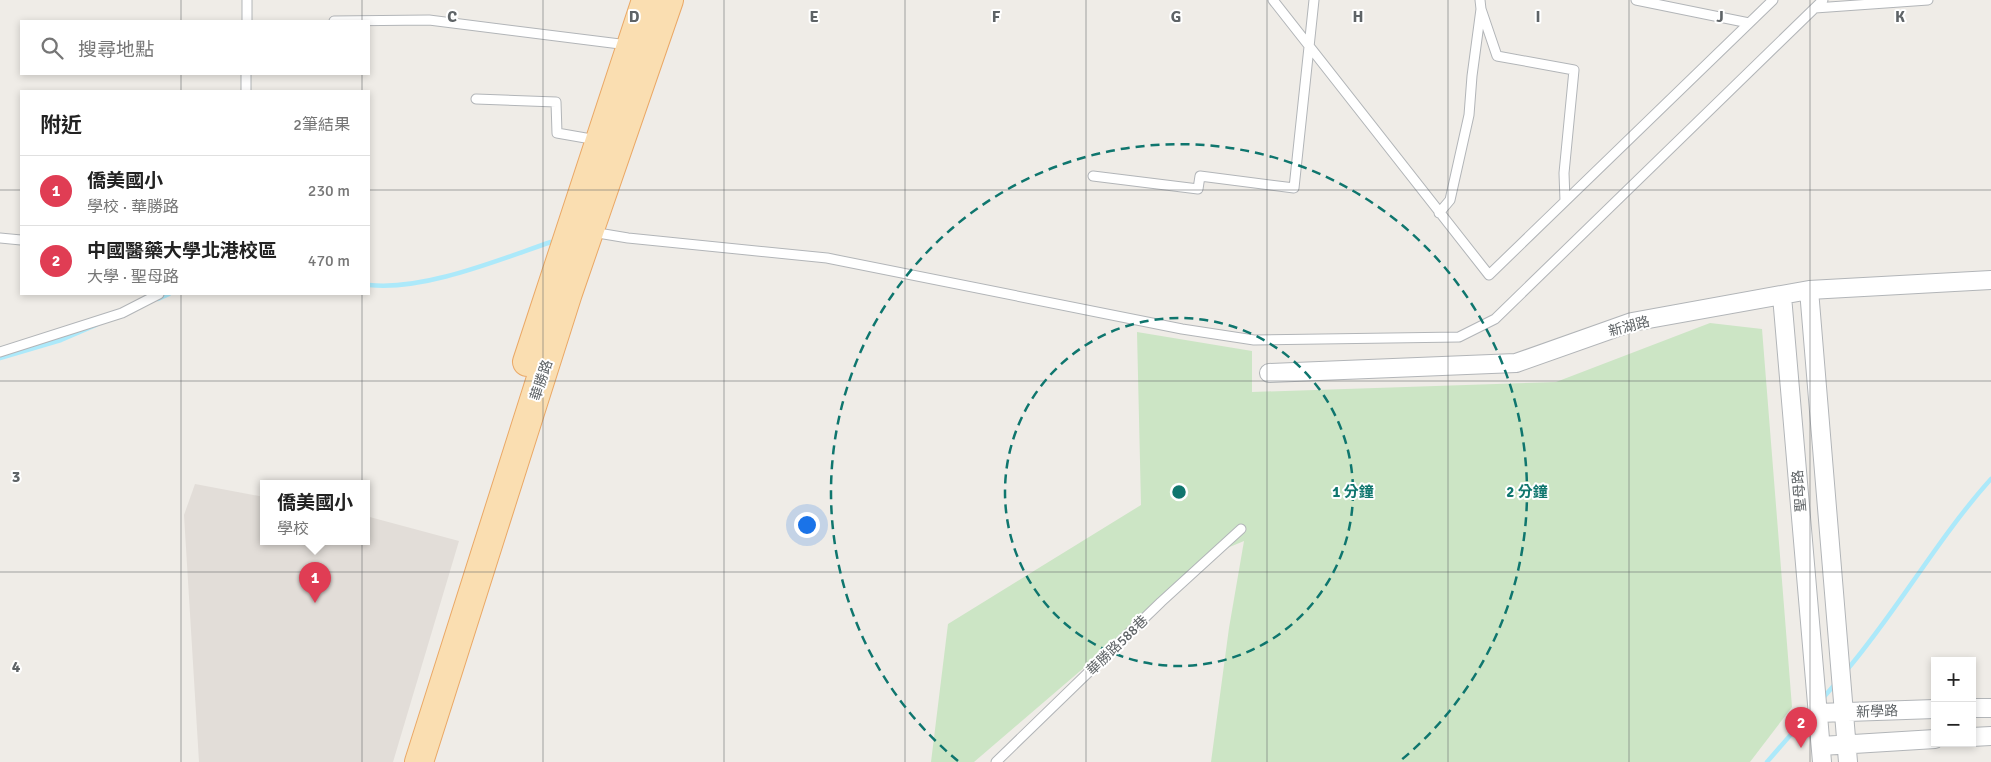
<!DOCTYPE html>
<html lang="zh-TW">
<meta charset="utf-8">
<style>
body{margin:0;font-family:Signika,"Noto Sans TC",sans-serif;background:#f6f6f6;color:#222}
.controls{position:absolute;right:15px;bottom:15px;display:grid;overflow:hidden;border-radius:0px;box-shadow:0 2px 8px #0003}
.controls button{width:45px;height:45px;display:grid;place-items:center;padding:0;border:0;border-bottom:1px solid #e0e0e0;background:#fff;color:#222;font:25px sans-serif}
.you{position:absolute;left:806px;top:524px;width:18px;height:18px;margin:-12px;border:4px solid #fff;border-radius:50%;background:#1a73e8;box-shadow:0 0 0 8px #1a73e833}
.badge{display:grid;place-items:center;width:32px;height:32px;border-radius:50%;background:#e03d54;color:#fff;font-size:16px;font-weight:700}
.pin{position:absolute;translate:-50% -41px;filter:drop-shadow(0 1px 2px #0008)}
.pin::after{content:'';position:absolute;top:26px;width:18px;height:15px;background:inherit;clip-path:polygon(0 0,100% 0,50% 100%)}
.popup{position:absolute;left:260px;top:480px;width:110px;height:65px;box-sizing:border-box;display:grid;place-content:center;border-radius:0px;background:#fff;filter:drop-shadow(0 1px 4px #0005);font-size:16px;white-space:nowrap;color:#767676}
.popup b{font-size:19px;color:#222}
.popup::after{content:'';position:absolute;left:50%;top:100%;margin-left:-10px;border:10px solid transparent;border-top-color:#fff}
.list{margin:0;padding:0;list-style:none}
h2{display:flex;justify-content:space-between;align-items:center;height:65px;margin:0;padding:0 20px;font-size:21px}
h2 small{font-size:16px;font-weight:400;color:#767676}
.list li{display:grid;grid-template-columns:32px 1fr auto;gap:15px;align-items:center;box-sizing:border-box;height:70px;padding:0 20px;border-top:1px solid #e0e0e0}
.list b{display:block;font-size:19px;white-space:nowrap}
.list p{margin:0;font-size:16px;white-space:nowrap;color:#767676}
.list em{font-size:16px;font-style:normal;color:#767676}
.icon{flex:none;width:28px;height:28px;fill:none;stroke:currentColor;stroke-width:2;stroke-linecap:round;stroke-linejoin:round}
.map{position:relative;flex:none;width:1991px;height:762px;overflow:hidden}
.search{position:absolute;background:#fff;box-shadow:0 2px 8px #0003;left:20px;top:20px;width:350px;height:55px;display:flex;align-items:center;gap:12px;box-sizing:border-box;padding:0 18px;border-radius:0px;color:#767676;font-size:19px}
.panel{position:absolute;background:#fff;box-shadow:0 2px 8px #0003;left:20px;top:90px;width:350px;height:205px;border-radius:0px}
.map>svg:first-child{display:block}
.education{fill:#e2ddd8}
.green{fill:#cce5c5}
.lines{fill:none;stroke-linecap:round;stroke-linejoin:round}
.stream{stroke:#ace9fa;stroke-width:4.5}
.lane-casing{stroke:#b2b5b8;stroke-width:11}
.street-casing{stroke:#b2b5b8;stroke-width:20}
.primary-casing{stroke:#eaa866;stroke-width:30}
.lane{stroke:#fff;stroke-width:9}
.street{stroke:#fff;stroke-width:18}
.primary{stroke:#fadeb1;stroke-width:28}
.grid{fill:none;stroke:#5e6366;stroke-width:1;stroke-opacity:0.55}
.ring{fill:none;stroke:#0f766e;stroke-width:2.5;stroke-dasharray:9 6}
.labels{text-anchor:middle;stroke-width:4;stroke-linejoin:round;paint-order:stroke}
.street-label{font-size:14px;fill:#5e6366;stroke:#fff}
.grid-label{font-size:16px;text-anchor:middle;font-weight:bold;fill:#5e6366;stroke:#fff;stroke-width:4;stroke-linejoin:round;paint-order:stroke}
.centre{fill:#0f766e;stroke:#fff;stroke-width:2.5}
.ring-label{font-size:15px;text-anchor:middle;font-weight:bold;fill:#0f766e;stroke:#fff;stroke-width:4;stroke-linejoin:round;paint-order:stroke}
</style>
<div class="map">
<svg width="1991" height="762" viewBox="0 0 1991 762">
<rect width="100%" height="100%" fill="#efece7"/>
<path class="education" d="M195 484 264 497V542H366V516L459 541 393 762H199L184 515Z"/>
<path class="green" d="M1710 323 1762 329 1792 707 1750 762H1211L1229 628 1244 541 1220 551 974 762H931L948 624 1141 505 1137 332 1252 351V392L1556 382Z"/>
<g class="lines">
<path class="stream" d="M369 285C424 291 498 260 551 242
M158 299 169 294
M0 358 61 340 96 325
M1846 671C1898 610 1937 539 1991 479
M1823 698 1836 683
M1767 762 1813 709"/>
<defs>
<path id="lane" d="M1273 0 1489 275 1773 0
M1636 0 1749 23
M1815 8 1928 0
M1481 9 1497 56 1574 70 1564 173 1565 201
M247 21V0
M334 21 429 20 628 45
M246 91V74
M476 99 556 102 557 133 597 140
M1093 176 1198 189 1200 176 1294 188 1314 0
M1439 213 1450 200 1469 115 1472 76 1481 9 1480 0
M592 232 628 238 827 258 1182 329 1254 340 1459 337 1495 319 1823 0
M0 238 21 240
M0 352 122 313 159 294
M996 762 1161 602 1241 529"/>
<path id="street" d="M1809 290 1848 762
M1782 296 1822 762
M1269 373 1516 363 1632 322 1809 290 1991 280
M1972 708H1991
M1818 713 1935 709
M1972 737 1991 736
M1821 746 1935 739"/>
<path id="primary" d="M527 362 646 0
M419 762 568 293 669 0"/>
</defs>
<use href="#lane" class="lane-casing"/>
<use href="#street" class="street-casing"/>
<use href="#primary" class="primary-casing"/>
<use href="#lane" class="lane"/>
<use href="#street" class="street"/>
<use href="#primary" class="primary"/>
</g>
<path class="grid" d="M181 0V21M362 0V21M543 0V762M724 0V762M905 0V762M1086 0V762M1267 0V762M1448 0V762M1629 0V762M1810 0V762M181 74V91M362 74V91M0 190H21M369 190H1991M181 294V762M362 294V762M0 381H1991M0 572H1991"/>
<g class="ring">
<circle cx="1179" cy="492" r="174"/>
<path d="M958 761A348 348 0 1 1 1400 761"/>
</g>
<g class="labels">
<g class="street-label">
<text transform="translate(1629 326) rotate(-15)" y="5">新湖路</text>
<text transform="translate(541 380) rotate(-72)" y="5">華勝路</text>
<text transform="translate(1799 491) rotate(-95)" y="5">聖母路</text>
<text transform="translate(1117 645) rotate(-44)" y="5">華勝路588巷</text>
<text transform="translate(1877 711) rotate(-2)" y="5">新學路</text>
</g>
</g>
<g class="grid-label">
<text x="452" y="22">C</text>
<text x="634" y="22">D</text>
<text x="814" y="22">E</text>
<text x="996" y="22">F</text>
<text x="1176" y="22">G</text>
<text x="1358" y="22">H</text>
<text x="1538" y="22">I</text>
<text x="1720" y="22">J</text>
<text x="1900" y="22">K</text>
<text x="16" y="482">3</text>
<text x="16" y="672">4</text>
</g>
<circle cx="1179" cy="492" r="8" class="centre"/>
<g class="ring-label">
<text x="1353" y="497">1 分鐘</text>
<text x="1527" y="497">2 分鐘</text>
</g>
</svg>
<div class="controls">
<button>+</button>
<button>−</button>
</div>
<div class="you"></div>
<div class="pin badge" style="left:315px;top:603px">1</div>
<div class="popup"><b>僑美國小</b>學校</div>
<div class="pin badge" style="left:1801px;top:748px">2</div>
<div class="search"><svg class="icon" aria-label="search" viewBox="0 0 24 24"><circle cx="10" cy="10" r="6"/><path d="M15 15l6 6"/></svg>搜尋地點</div>
<section class="panel">
<h2>附近<small>2筆結果</small></h2>
<ul class="list">
<li><span class="badge">1</span><div><b>僑美國小</b><p>學校 · 華勝路</p></div><em>230 m</em></li>
<li><span class="badge">2</span><div><b>中國醫藥大學北港校區</b><p>大學 · 聖母路</p></div><em>470 m</em></li>
</ul>
</section>
</div>
